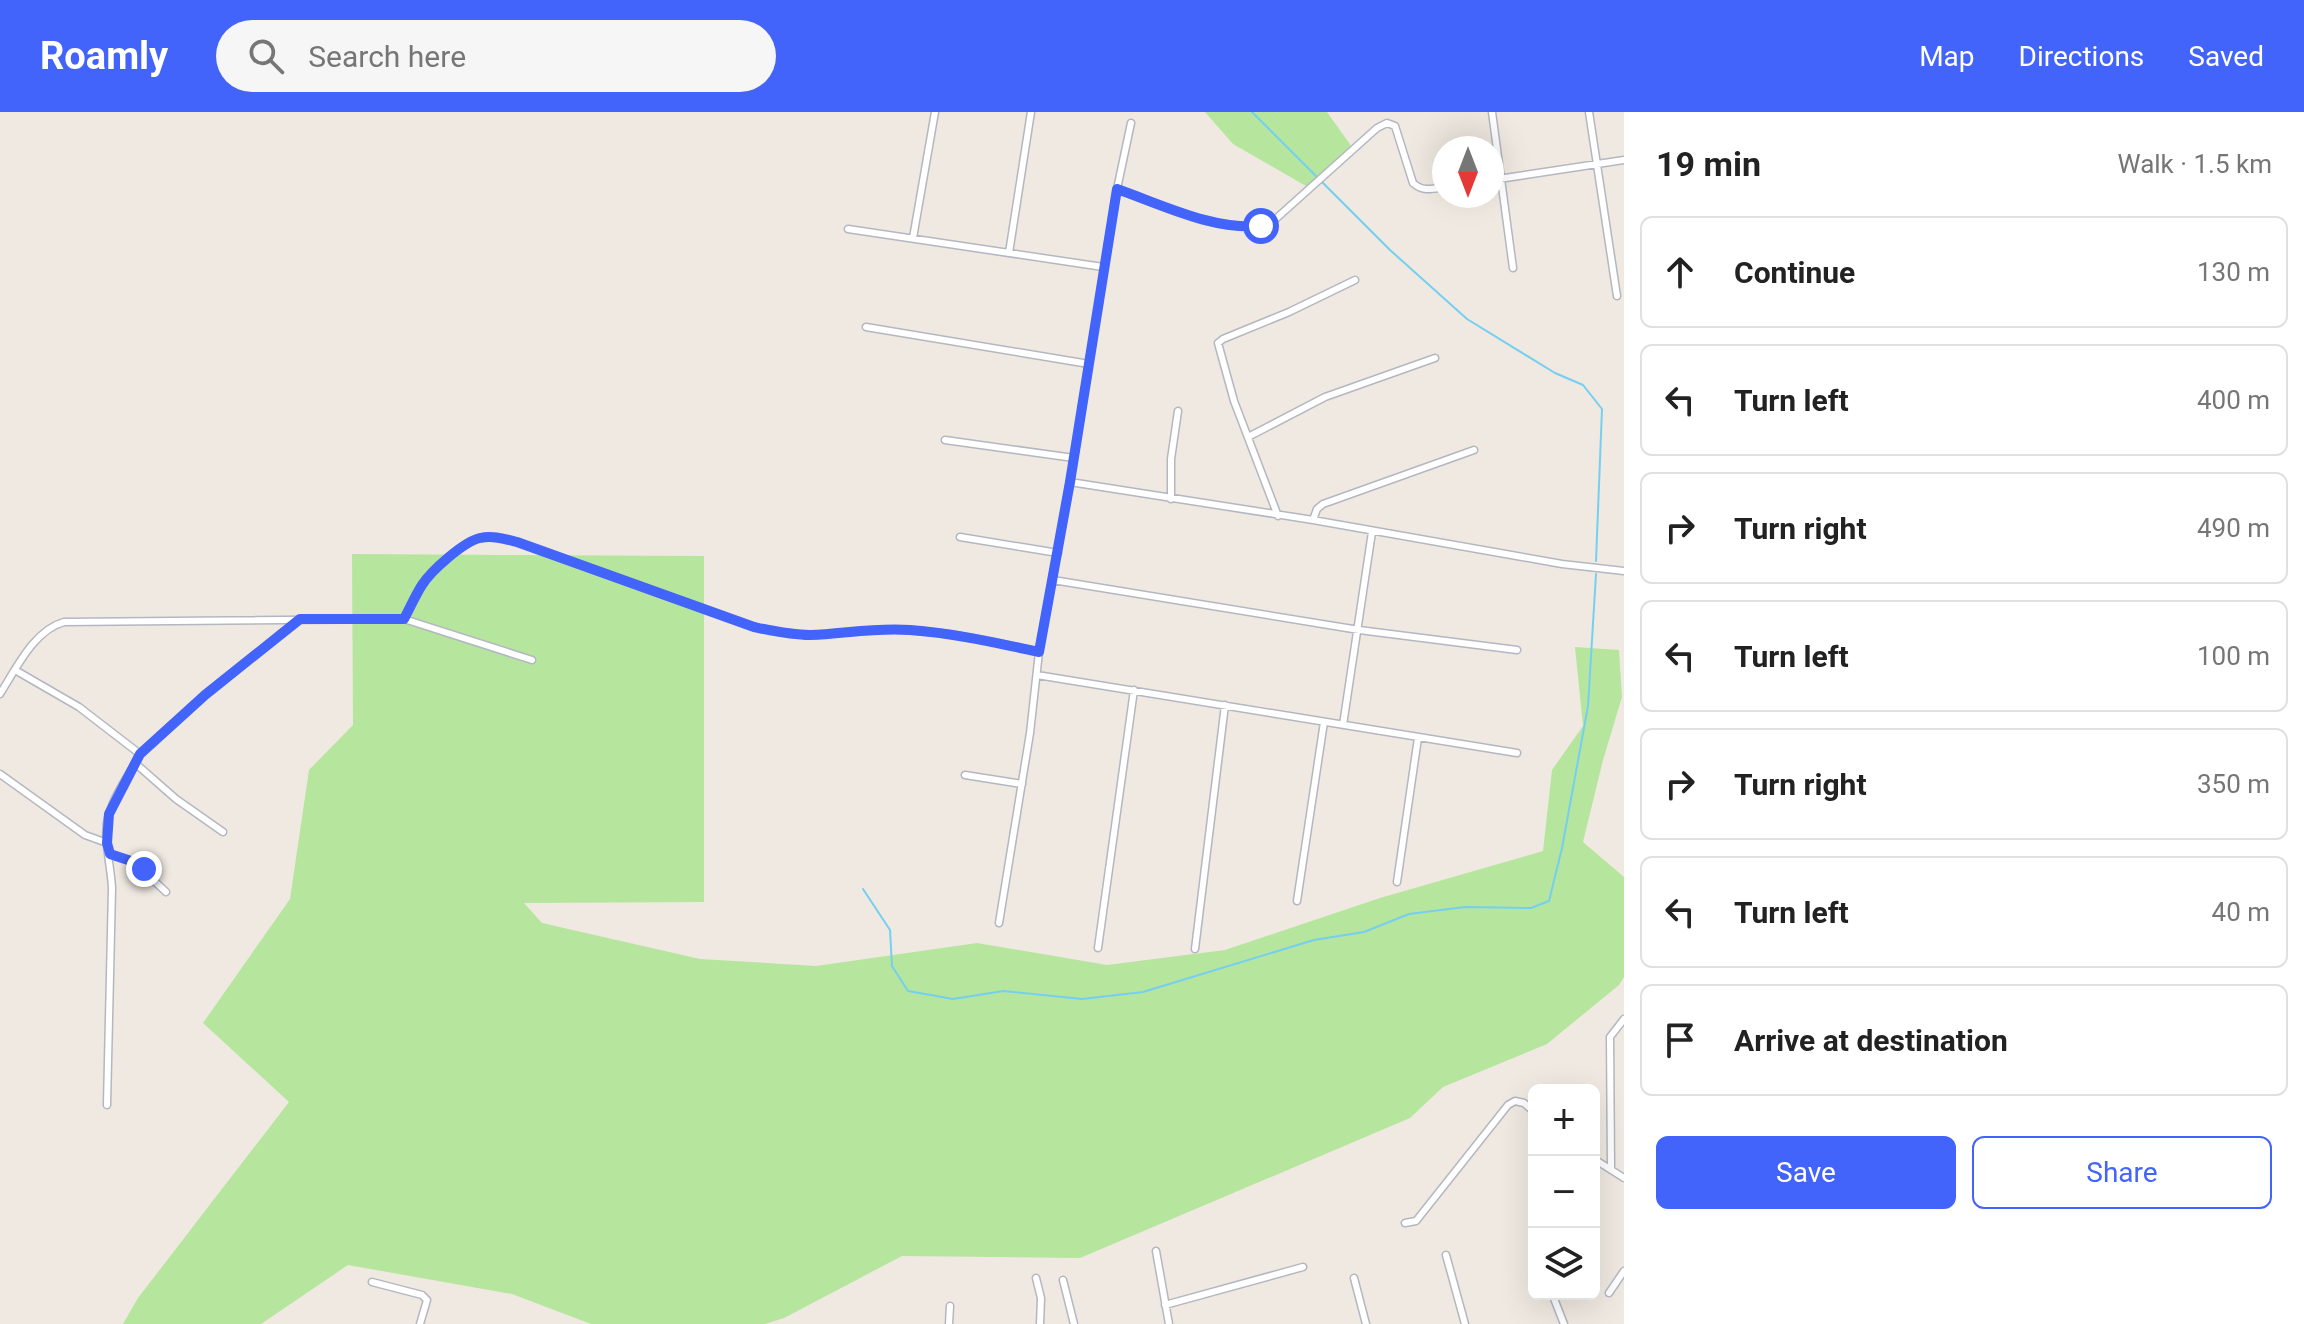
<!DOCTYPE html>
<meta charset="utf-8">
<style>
body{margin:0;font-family:Roboto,sans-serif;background:#f6f6f6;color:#222}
.controls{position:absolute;right:24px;bottom:24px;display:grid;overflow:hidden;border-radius:12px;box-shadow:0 8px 32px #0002}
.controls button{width:72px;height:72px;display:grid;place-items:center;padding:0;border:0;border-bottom:2px solid #e0e0e0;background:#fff;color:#222;font:40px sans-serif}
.compass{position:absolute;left:1432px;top:24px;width:72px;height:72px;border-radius:50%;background:#fff;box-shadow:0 8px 32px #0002;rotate:180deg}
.stop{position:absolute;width:24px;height:24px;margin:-18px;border:6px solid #4264fb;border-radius:50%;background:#fff}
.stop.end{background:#4264fb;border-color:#fff;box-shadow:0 2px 8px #0008}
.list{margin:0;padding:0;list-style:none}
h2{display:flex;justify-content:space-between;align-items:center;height:104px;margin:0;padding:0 32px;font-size:34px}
h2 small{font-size:26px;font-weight:400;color:#767676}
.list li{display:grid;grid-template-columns:52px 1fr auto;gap:24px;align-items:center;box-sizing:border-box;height:112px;margin:0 16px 16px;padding:0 16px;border:2px solid #e0e0e0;border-radius:12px}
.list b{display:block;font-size:30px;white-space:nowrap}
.list em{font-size:26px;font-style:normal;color:#767676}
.actions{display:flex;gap:16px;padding:24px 32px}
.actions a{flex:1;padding:18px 0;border:2px solid #4264fb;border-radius:12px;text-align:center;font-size:28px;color:#4264fb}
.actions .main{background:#4264fb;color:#fff}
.icon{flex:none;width:44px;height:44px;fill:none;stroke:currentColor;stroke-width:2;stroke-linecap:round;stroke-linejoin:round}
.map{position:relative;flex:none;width:1624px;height:1212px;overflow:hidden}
header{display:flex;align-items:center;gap:48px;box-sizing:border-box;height:112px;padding:0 40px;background:#4264fb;color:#fff}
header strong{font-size:38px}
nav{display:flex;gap:44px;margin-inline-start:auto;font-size:28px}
.search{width:560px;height:72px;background:#f6f6f6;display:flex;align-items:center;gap:20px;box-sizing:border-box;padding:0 28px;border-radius:44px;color:#767676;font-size:30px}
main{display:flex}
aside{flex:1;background:#fff}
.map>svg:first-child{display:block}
.green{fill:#b6e59e}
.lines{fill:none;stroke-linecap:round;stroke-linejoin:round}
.stream{stroke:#75cff0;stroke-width:2}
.minor-casing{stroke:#b4b7c1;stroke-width:9}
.minor{stroke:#fff;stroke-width:6}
.route{stroke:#4264fb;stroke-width:10}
</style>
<header>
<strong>Roamly</strong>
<div class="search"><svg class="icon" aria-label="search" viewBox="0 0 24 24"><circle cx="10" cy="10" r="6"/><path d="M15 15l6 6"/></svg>Search here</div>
<nav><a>Map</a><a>Directions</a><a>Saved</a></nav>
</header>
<main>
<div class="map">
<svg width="1624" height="1212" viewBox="0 0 1624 1212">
<rect width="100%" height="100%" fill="#efe9e1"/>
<path class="green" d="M1205 0H1327L1352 35 1313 78 1233 32Z
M352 442 704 444V790L524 791 542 811 700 847 816 854 977 831 1107 853 1225 838 1380 786 1543 739 1552 658 1583 614 1575 535 1619 538 1622 585 1603 648 1583 730 1624 765V865L1619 873 1547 932 1443 975 1410 1006 1080 1146 902 1144 784 1206 765 1212H591L512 1182 348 1153 261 1212H123L138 1186 289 990 203 911 290 787 309 658 353 613Z"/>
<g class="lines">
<path class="stream" d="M1252 0 1390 138 1467 207 1555 261 1583 273 1602 297 1596 449
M863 777 890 818 892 854 908 879 953 887 1003 879 1082 887 1143 880 1314 828 1364 820 1409 802 1465 795 1531 796 1549 789 1562 736 1588 594 1596 462"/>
<defs>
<path id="minor" d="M1492 0 1513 156
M1589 0 1617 184
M1492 68 1624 48
M1117 77 1131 11
M848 117 1103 155
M913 126 935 0
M1009 141 1031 0
M866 215 1089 252
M1248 325 1325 285 1435 246
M945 328 1074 346
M1070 370 1313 408 1562 452 1624 459
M1171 387V347L1178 299
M1278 404 1234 289 1218 231 1223 227 1289 200 1355 168
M1313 408 1317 397 1323 392 1474 338
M960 425 1058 441
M1053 468 1359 518 1517 538
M404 507C410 496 415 484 422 473 431 459 463 430 480 426 493 423 505 428 517 430L754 515C773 519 791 523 810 523 843 522 876 515 910 518 953 521 997 530 1039 540
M15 558 79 595 140 642C130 662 113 684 108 706 103 725 111 755 112 776L107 993
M1037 563 1517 641
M0 582C16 557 34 518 64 510L404 507 532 548
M1343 613 1372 420
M140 642 205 583 300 507
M135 651 176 687 223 720
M0 662 85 723 107 731
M965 663 1022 672
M110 742 134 750 166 780
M1397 770 1418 626
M1297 789 1324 610
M999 811 1030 621 1039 540 1070 370 1117 77C1164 94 1219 123 1270 112L1377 16 1387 11 1395 14 1413 71C1423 80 1432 77 1444 75
M1098 836 1134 578
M1195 837 1225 593
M1594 1047 1624 1066
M1611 1056 1610 925 1624 907
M1405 1111 1416 1109 1508 993 1515 989 1524 991 1534 1000
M1156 1139 1169 1212
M1446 1143 1465 1212
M1036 1166 1041 1186 1040 1212
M1354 1166 1366 1212
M1063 1168 1074 1212
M372 1170 422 1183 427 1188 420 1212
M1609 1181 1624 1159
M1553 1184 1564 1212
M1165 1193 1303 1155
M949 1212 950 1194"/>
</defs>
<use href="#minor" class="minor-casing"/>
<use href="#minor" class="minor"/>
</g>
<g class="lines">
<path class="route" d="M144 757 134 750 110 742 107 731 109 702 140 642 205 583 300 507H404C410 496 415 484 422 473 431 459 463 430 480 426 493 423 505 427 517 430L754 515C773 519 791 523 810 523 843 522 876 515 910 518 953 521 997 531 1039 540L1070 370 1117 77C1163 93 1212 118 1261 114"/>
</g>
</svg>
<div class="controls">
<button>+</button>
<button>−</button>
<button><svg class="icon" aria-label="layers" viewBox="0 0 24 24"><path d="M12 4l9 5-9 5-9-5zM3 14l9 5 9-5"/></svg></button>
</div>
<svg class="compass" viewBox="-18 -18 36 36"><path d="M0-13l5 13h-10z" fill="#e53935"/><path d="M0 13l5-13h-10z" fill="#767676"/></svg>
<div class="stop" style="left:1261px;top:114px"></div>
<div class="stop end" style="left:144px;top:757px"></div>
</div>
<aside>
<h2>19 min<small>Walk · 1.5 km</small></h2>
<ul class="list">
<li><svg class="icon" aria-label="ahead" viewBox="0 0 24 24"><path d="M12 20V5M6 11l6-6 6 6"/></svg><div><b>Continue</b></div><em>130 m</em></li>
<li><svg class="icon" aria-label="left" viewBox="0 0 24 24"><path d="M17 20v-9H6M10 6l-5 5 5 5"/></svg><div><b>Turn left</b></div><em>400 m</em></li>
<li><svg class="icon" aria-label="right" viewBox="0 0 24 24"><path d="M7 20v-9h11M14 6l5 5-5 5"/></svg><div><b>Turn right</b></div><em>490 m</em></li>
<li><svg class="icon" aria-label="left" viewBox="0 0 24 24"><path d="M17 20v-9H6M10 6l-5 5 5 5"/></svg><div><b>Turn left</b></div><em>100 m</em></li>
<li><svg class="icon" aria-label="right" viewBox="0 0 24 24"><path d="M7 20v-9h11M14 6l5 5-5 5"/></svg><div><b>Turn right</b></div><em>350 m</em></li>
<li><svg class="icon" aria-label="left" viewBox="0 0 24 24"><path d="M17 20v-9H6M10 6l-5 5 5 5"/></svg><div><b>Turn left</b></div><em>40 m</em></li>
<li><svg class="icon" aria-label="arrive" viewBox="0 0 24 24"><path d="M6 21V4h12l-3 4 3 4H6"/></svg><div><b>Arrive at destination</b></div></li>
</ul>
<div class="actions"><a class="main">Save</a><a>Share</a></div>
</aside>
</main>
